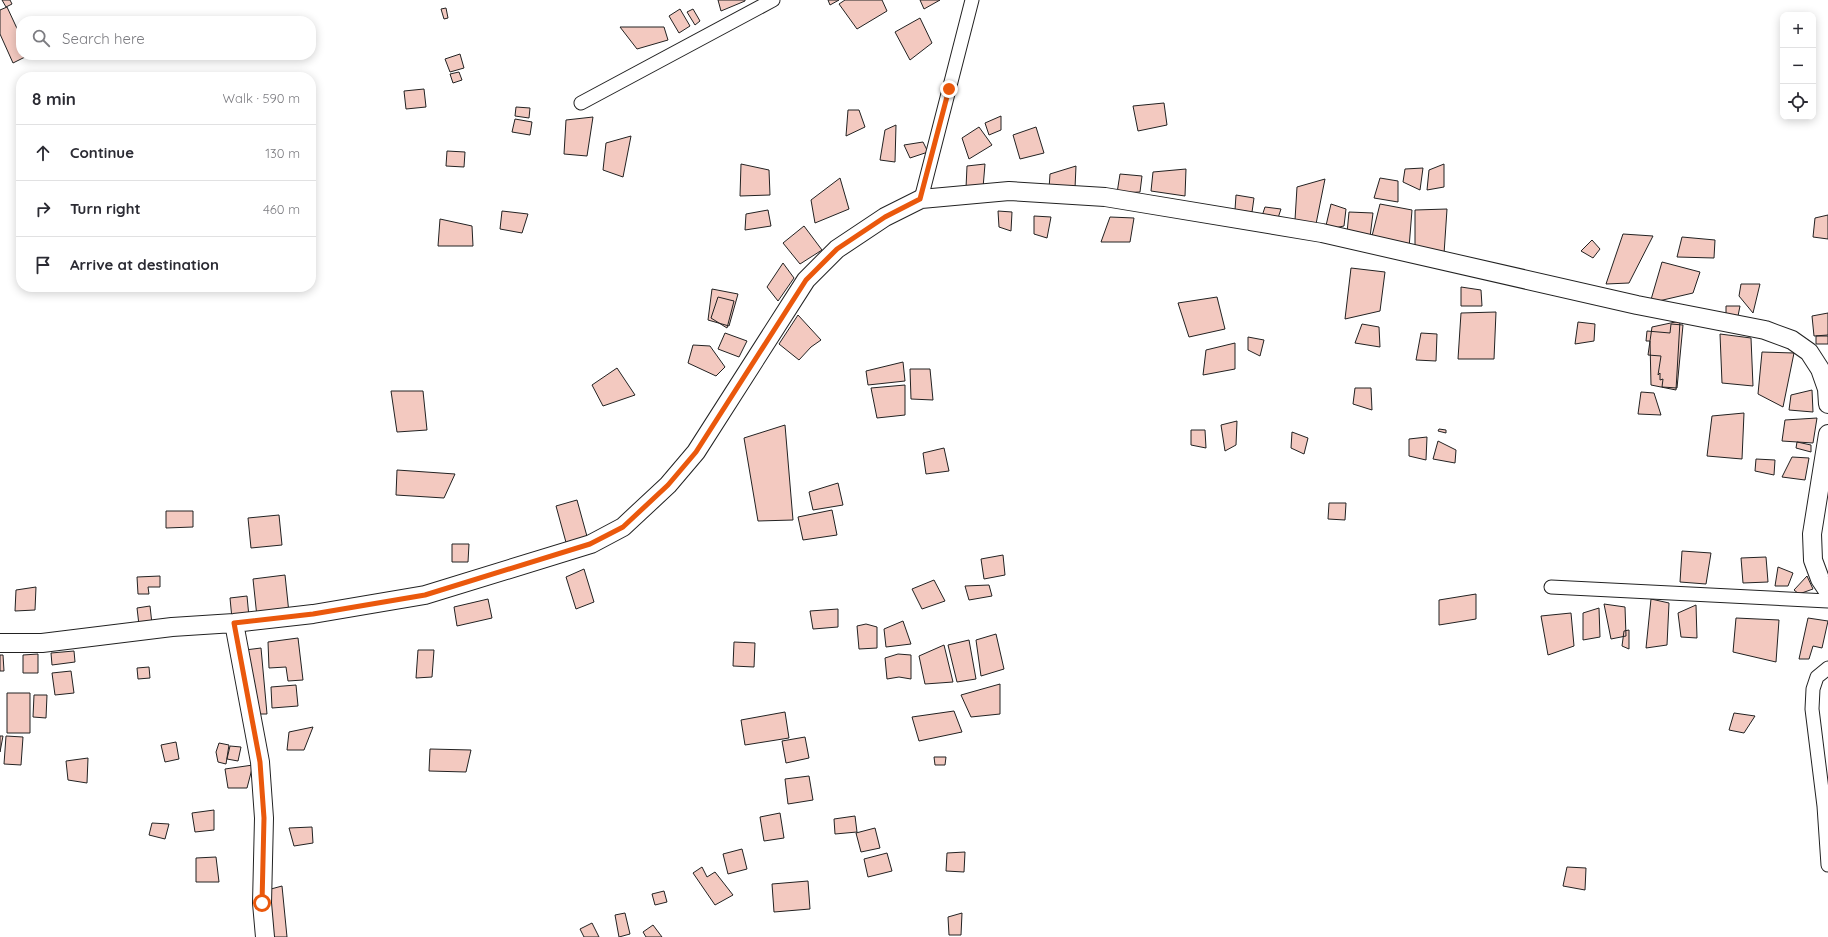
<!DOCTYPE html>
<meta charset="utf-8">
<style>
body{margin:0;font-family:Quicksand,sans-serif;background:#f7f7f7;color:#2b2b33}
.controls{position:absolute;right:12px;top:12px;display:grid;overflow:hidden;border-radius:8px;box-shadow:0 2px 10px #0003}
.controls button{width:36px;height:36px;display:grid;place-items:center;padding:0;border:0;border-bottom:1px solid #e1e1e2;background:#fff;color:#2b2b33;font:20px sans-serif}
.stop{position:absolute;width:12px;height:12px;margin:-9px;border:3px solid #ea580c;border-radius:50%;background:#fff}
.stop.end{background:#ea580c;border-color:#fff;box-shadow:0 1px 4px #0008}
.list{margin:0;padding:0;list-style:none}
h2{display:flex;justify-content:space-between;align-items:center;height:52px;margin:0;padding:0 16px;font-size:17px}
h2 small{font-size:13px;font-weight:400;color:#7c7c81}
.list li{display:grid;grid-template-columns:26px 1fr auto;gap:12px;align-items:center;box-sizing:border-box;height:56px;padding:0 16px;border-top:1px solid #e1e1e2}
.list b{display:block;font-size:15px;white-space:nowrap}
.list em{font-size:13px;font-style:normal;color:#7c7c81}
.icon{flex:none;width:22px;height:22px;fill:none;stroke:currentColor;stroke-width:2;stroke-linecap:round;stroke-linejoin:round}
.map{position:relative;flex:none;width:1828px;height:937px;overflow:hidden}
.search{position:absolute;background:#fff;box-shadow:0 2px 10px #0003;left:16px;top:16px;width:300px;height:44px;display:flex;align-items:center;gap:10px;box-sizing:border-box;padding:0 14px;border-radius:16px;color:#7c7c81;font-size:15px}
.panel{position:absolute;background:#fff;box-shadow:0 2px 10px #0003;left:16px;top:72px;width:300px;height:220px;border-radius:16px}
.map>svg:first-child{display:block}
.building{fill:#f3c9c0;stroke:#222}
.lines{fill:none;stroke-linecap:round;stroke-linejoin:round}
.street-casing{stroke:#222;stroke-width:15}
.secondary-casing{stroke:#222;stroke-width:20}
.street{stroke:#fff;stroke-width:13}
.secondary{stroke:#fff;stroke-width:18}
.route{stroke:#ea580c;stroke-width:5}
</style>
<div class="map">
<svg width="1828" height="937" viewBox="0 0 1828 937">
<rect width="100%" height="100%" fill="#fff"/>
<path class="building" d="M2 0H10L12 4 6 7Z
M718 0H745V1L721 11Z
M828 0H839L830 5Z
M845 0H882L887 11 857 29 839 4Z
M920 0H940L924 9Z
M7 7 21 37V55H29L13 63 0 34V10Z
M446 8 448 18 444 19 441 9Z
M680 9 690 26 679 33 669 16Z
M693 9 700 21 695 25 687 12Z
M920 18 932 43 910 60 895 32Z
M620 27H664L668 40 637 49Z
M460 54 464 68 450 72 445 59Z
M459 72 462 80 453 83 450 74Z
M424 89 426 107 406 109 404 91Z
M1164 103 1167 125 1138 131 1133 106Z
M516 107 530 108 529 118 515 116Z
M848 110H859L865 127 846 136Z
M1001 116V130L989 135 985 123Z
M593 117 587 156 564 154 566 120Z
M515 119 532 122 530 135 512 132Z
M896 125 895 162 880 160 885 130Z
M979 127 992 145 969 159 962 138Z
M1036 127 1044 153 1020 159 1013 135Z
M631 136 623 177 603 170 606 143Z
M923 142 928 152 910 158 904 145Z
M447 151 465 152 464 167 446 166Z
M741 164 769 170 770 195 740 196Z
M985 164 983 188H966L967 166Z
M1444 164V187L1427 190 1429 170Z
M1076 166 1075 188 1049 189 1050 174Z
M1423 168 1420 190 1403 182 1405 169Z
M1186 169 1185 196 1151 191 1153 172Z
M1120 174 1142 176 1140 192 1117 193Z
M840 178 849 209 815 223 811 200Z
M1380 178 1398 181V202L1374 198Z
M1325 179 1316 224 1295 220 1297 187Z
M1236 195 1254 198 1252 212 1235 210Z
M1331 204 1346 209 1344 226 1325 230Z
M1380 204 1412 210 1409 248 1371 240Z
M1265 207 1281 209 1276 224 1262 216Z
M1447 209 1444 254 1415 250V210Z
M768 210 771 226 745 230 746 214Z
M502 211 528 214 522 233 500 229Z
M998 211 1012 212 1011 231 999 227Z
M1349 212 1373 213 1370 237 1347 233Z
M1828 215V239L1813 237 1815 218Z
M1034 216 1051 217 1047 238 1034 234Z
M1110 217 1134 218 1130 242H1101Z
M440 219 472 226 473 246H438Z
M804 226 822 250 800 264 783 243Z
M1623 234 1653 236 1629 283 1606 284Z
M1682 237 1715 240 1714 258 1677 257Z
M1592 240 1600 249 1593 258 1581 251Z
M1662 262 1700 272 1693 293 1650 303Z
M783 263 794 278 778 301 767 287Z
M1351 268 1385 272 1380 311 1345 319Z
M1741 284H1760L1753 313 1739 296Z
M1461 287 1481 290 1482 306H1461Z
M712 289 738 294 729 326 708 320Z
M718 297 734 301 727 328 711 318Z
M1217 297 1225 329 1189 337 1178 303Z
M1726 306H1740L1738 316 1726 315Z
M1496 312 1494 359H1458L1461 313Z
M1828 313V335L1814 336 1812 316Z
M798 315 821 340 811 347 799 360 779 344Z
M1680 321 1676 390 1651 385 1650 341 1652 327Z
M1578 322 1595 324 1594 341 1575 344Z
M1362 324 1379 327 1380 347 1355 343Z
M1671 324 1683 325 1677 388 1662 387 1663 379 1660 380V373L1658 375 1661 356 1648 355 1650 341H1646L1647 331 1670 333Z
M725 333 747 341 739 357 718 349Z
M1421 333 1437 334 1436 361 1416 360Z
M1720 334 1751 338 1753 386 1722 383Z
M1816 336H1828V344H1816Z
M1248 337 1264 340 1260 356 1248 350Z
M1235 343V369L1203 375 1206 350Z
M693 345 710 346 725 367 716 376 688 363Z
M1762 352 1794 353 1783 407 1758 394Z
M903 362 905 381 868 385 866 371Z
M617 368 635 395 603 406 592 385Z
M910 369H930L933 400 911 399Z
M905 385V415L877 418 871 388Z
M1355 388H1371L1372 410 1353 404Z
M1812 390 1813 412 1789 410 1791 395Z
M391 391H423L427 430 397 432Z
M1641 392 1654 393 1661 415 1638 414Z
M1744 413 1742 459 1707 456 1712 416Z
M1817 418 1813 443 1782 441 1785 420Z
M1237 421 1236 445 1225 451 1221 425Z
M785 425 793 520 758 521 744 438Z
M1439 429 1446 430V433L1438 431Z
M1191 430H1205L1206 448 1191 445Z
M1292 432 1308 438 1304 454 1291 448Z
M1427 437 1426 460 1409 456V439Z
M1438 441 1456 450 1455 463 1433 459Z
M1797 442 1811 445V452L1796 448Z
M944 448 949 471 926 474 923 453Z
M1792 457 1809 458 1805 480 1782 477Z
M1756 459 1775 460 1774 475 1755 471Z
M397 470 455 474 444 498 396 495Z
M838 483 843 505 813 510 809 492Z
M577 500 588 540 567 546 556 506Z
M1329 503H1346L1345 520 1328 519Z
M832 510 837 535 803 540 798 517Z
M166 511H193V527L166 528Z
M279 515 282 545 251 548 248 518Z
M452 544H469L468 562H452Z
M1682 551 1711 553 1706 584 1680 582Z
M1003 555 1005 575 984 579 981 559Z
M1766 557 1768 582 1743 583 1741 558Z
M1778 567 1793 573 1788 586H1775Z
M584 569 594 602 576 609 566 577Z
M285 575 289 613 257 617 253 579Z
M160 576V587H148L149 594H138L137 577Z
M1807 576 1813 589 1799 594 1794 590Z
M934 580 945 601 922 609 912 589Z
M989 585 992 596 969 600 965 586Z
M36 587 35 610 15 611 16 590Z
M1476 594V619L1439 625V600Z
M247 596 249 617 232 619 230 598Z
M488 599 492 618 457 626 454 607Z
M1651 599 1669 603 1667 645 1646 648Z
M1604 604 1625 607 1626 636 1611 639Z
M1696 605 1697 638 1681 637 1678 613Z
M150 606 152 624 139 625 137 608Z
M1599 608 1600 637 1583 640V613Z
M838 609V627L813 629 810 611Z
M1571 613 1574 646 1548 655 1541 616Z
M1736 618 1779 620 1776 662 1733 652Z
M1808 618 1828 621 1822 648 1813 646 1809 659H1799Z
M903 621 911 644 886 647 884 629Z
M866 624 877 627V648L859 649 857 626Z
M1629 630V649L1622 646 1624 631Z
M996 634 1004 669 981 676 976 640Z
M298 638 303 680 288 681 286 667 269 668 268 642Z
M969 640 976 679 957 682 948 645Z
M734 642 755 643 754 667 733 666Z
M944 645 953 682 925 684 919 656Z
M261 648 267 714H258L245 650Z
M418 650H434L432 677 416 678Z
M74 651 75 662 52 665 51 653Z
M38 654V673H23V655Z
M898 654 911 655V679L899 677 887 679 885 658Z
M0 655H3L4 671H0Z
M149 667 150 678 138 679 137 668Z
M71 671 74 693 55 695 52 673Z
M1000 684V714L971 717 961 695Z
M296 685 298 706 272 708 271 687Z
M7 693H30V733H7Z
M34 695H47L46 718 33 717Z
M954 711 962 732 919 741 912 717Z
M785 712 789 738 745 745 741 720Z
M1734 713 1755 716 1744 733 1729 730Z
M313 727 304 750H287L289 732Z
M0 736H3L0 752Z
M6 736 23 737 21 765 4 764Z
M805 737 809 758 786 763 782 741Z
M176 742 179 759 165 762 161 745Z
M219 743 229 745 226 764 218 762 216 752Z
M230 746 241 747 238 761 227 759Z
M430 749 471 750 466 772 429 771Z
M934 757H946L945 765H935Z
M88 758 87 783 68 780 66 761Z
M253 765 247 788H228L225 769Z
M809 776 813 800 788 804 785 779Z
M214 810V830L195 832 192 813Z
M780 813 784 838 764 841 760 817Z
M855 816 857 832 835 834 834 819Z
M152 823 169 824 165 839 149 835Z
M312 827 313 843 294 846 289 828Z
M875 828 880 848 861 852 856 833Z
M742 849 747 869 728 874 723 854Z
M965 852 964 872 946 871 947 853Z
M887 853 892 871 868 877 864 859Z
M216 857 219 882H196V858Z
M702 867 707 877 715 872 733 895 715 905 693 873Z
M1567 867 1586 868 1585 890 1563 886Z
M808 881 810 909 774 912 772 884Z
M282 886 287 937H271V889Z
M664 891 667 902 655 905 652 894Z
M625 913 630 934 619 937 615 915Z
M962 913 961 935H949L948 917Z
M592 923 599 937H584L580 929Z
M653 925 662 937H646L643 932Z"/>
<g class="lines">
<defs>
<path id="street" d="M581 103 773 0
M921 199 972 0
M1551 587 1828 601
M1828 668 1817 677 1813 689 1812 709 1824 806 1828 865"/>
<path id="secondary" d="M1828 434 1812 534 1813 560 1820 579 1828 591
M234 623 260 762 264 818 262 903 265 937
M0 643H42L172 627 234 623 313 614 425 595 591 544 623 527 668 485 696 452 806 280 837 249 885 217 921 199 1009 191 1105 197 1322 233 1637 305 1765 330 1792 340 1809 352 1820 369 1827 389 1828 404"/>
</defs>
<use href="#street" class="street-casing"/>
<use href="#secondary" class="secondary-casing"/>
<use href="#street" class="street"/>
<use href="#secondary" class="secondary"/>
</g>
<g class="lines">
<path class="route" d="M262 903 264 818 260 762 234 623 313 614 425 595 590 544 623 527 668 485 696 452 806 280 837 249 885 217 920 199 949 89"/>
</g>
</svg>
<div class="controls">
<button>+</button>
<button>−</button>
<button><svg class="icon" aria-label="locate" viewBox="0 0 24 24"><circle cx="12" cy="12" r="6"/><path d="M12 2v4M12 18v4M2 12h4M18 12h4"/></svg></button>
</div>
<div class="stop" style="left:262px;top:903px"></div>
<div class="stop end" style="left:949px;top:89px"></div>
<div class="search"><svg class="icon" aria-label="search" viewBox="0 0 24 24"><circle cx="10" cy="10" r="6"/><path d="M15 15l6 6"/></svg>Search here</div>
<section class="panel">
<h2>8 min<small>Walk · 590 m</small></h2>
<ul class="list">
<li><svg class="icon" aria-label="ahead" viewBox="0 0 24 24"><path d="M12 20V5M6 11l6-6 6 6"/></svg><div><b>Continue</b></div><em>130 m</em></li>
<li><svg class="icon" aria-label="right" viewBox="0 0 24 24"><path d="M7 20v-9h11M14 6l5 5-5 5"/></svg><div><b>Turn right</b></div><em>460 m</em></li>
<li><svg class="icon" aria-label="arrive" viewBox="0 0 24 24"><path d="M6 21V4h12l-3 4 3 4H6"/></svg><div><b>Arrive at destination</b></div></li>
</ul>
</section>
</div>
